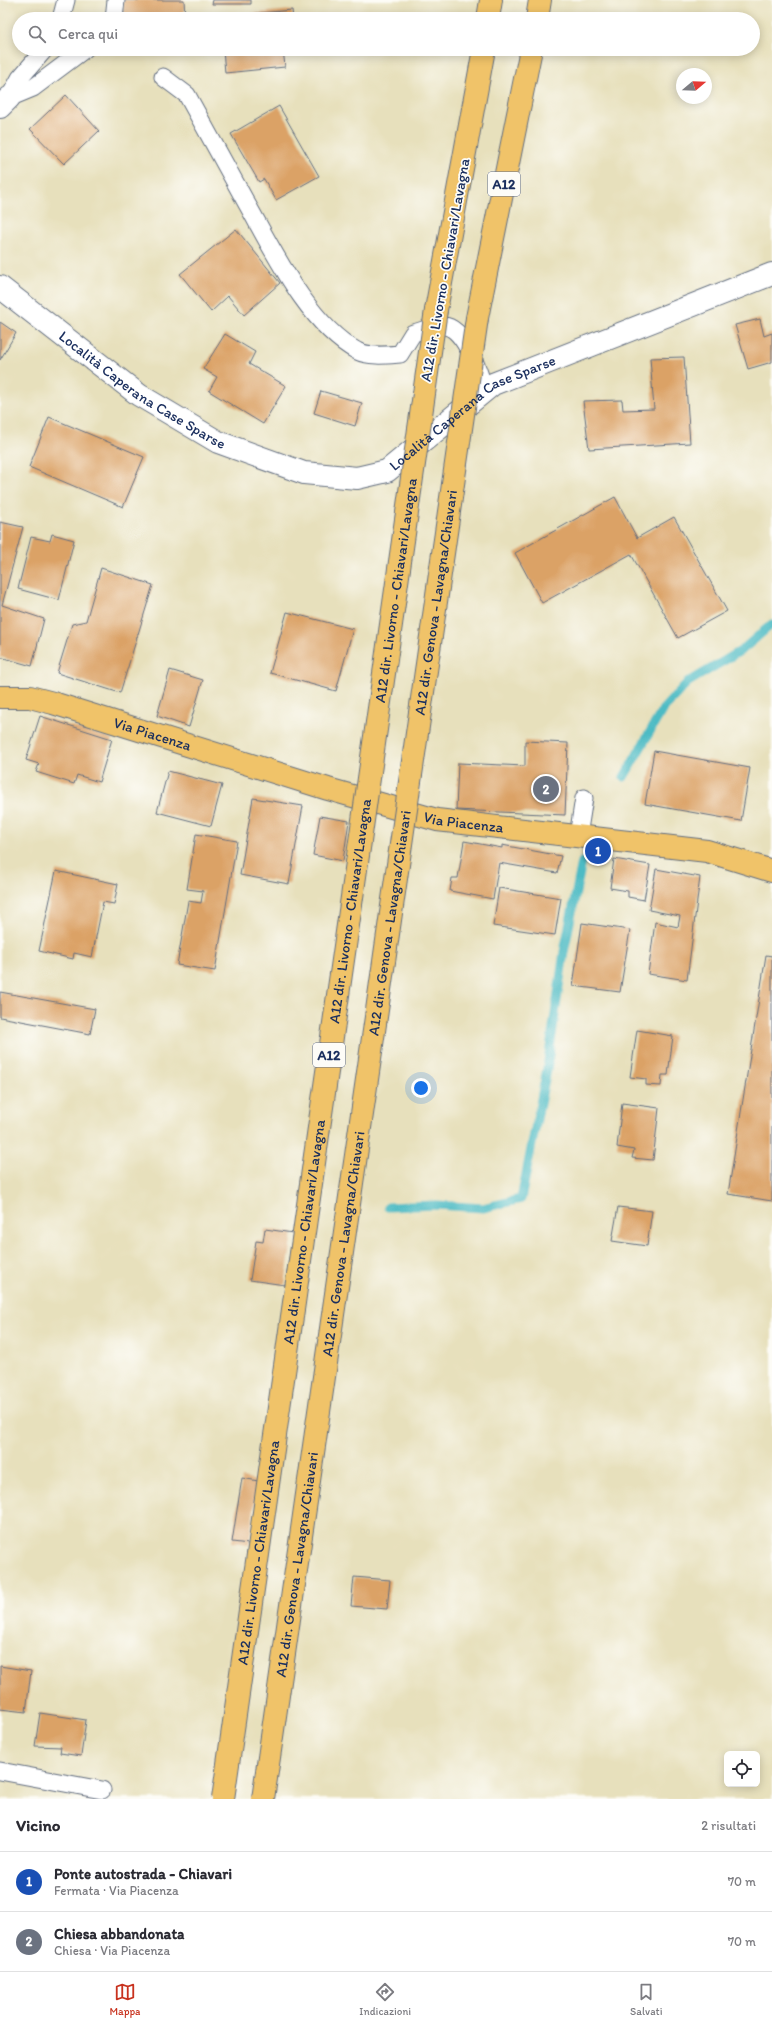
<!DOCTYPE html>
<html lang="it">
<meta charset="utf-8">
<style>
body{margin:0;font-family:Itim,sans-serif;background:#f2f2f3;color:#2b2b33}
.controls{position:absolute;right:12px;bottom:12px;display:grid;overflow:hidden;border-radius:6px;box-shadow:0 2px 10px #0003}
.controls button{width:36px;height:36px;display:grid;place-items:center;padding:0;border:0;border-bottom:1px solid #e1e1e2;background:#fff;color:#2b2b33;font:20px sans-serif}
.compass{position:absolute;left:676px;top:68px;width:36px;height:36px;border-radius:50%;background:#fff;box-shadow:0 2px 10px #0003;rotate:71deg}
.you{position:absolute;left:421px;top:1088px;width:14px;height:14px;margin:-10px;border:3px solid #fff;border-radius:50%;background:#1a73e8;box-shadow:0 0 0 6px #1a73e833}
.badge{display:grid;place-items:center;width:26px;height:26px;border-radius:50%;background:#c8321e;color:#fff;font-size:13px;font-weight:700}
.pin{position:absolute;translate:-50% -50%;border:2px solid #fff;box-shadow:0 1px 4px #0006}
.list{margin:0;padding:0;list-style:none}
h2{display:flex;justify-content:space-between;align-items:center;height:52px;margin:0;padding:0 16px;font-size:17px}
h2 small{font-size:13px;font-weight:400;color:#7c7c81}
.list li{display:grid;grid-template-columns:26px 1fr auto;gap:12px;align-items:center;box-sizing:border-box;height:60px;padding:0 16px;border-top:1px solid #e1e1e2}
.list b{display:block;font-size:15px;white-space:nowrap}
.list p{margin:0;font-size:13px;white-space:nowrap;color:#7c7c81}
.list em{font-size:13px;font-style:normal;color:#7c7c81}
.icon{flex:none;width:22px;height:22px;fill:none;stroke:currentColor;stroke-width:2;stroke-linecap:round;stroke-linejoin:round}
.map{position:relative;flex:none;width:772px;height:1799px;overflow:hidden}
.search{position:absolute;background:#fff;box-shadow:0 2px 10px #0003;left:12px;right:12px;top:12px;height:44px;display:flex;align-items:center;gap:10px;box-sizing:border-box;padding:0 14px;border-radius:22px;color:#7c7c81;font-size:15px}
.sheet{height:172px;background:#fff}
nav{display:flex;justify-content:space-around;align-items:center;box-sizing:border-box;height:56px;border-top:1px solid #e1e1e2;background:#fff;font-size:11px;color:#7c7c81}
nav a{display:grid;justify-items:center;gap:2px}
nav .on{color:#c8321e}
.map>svg:first-child{display:block}
.lines{fill:none;stroke-linecap:round;stroke-linejoin:round}
.stream{stroke:#4dbbc4;stroke-width:9}
.building{fill:#dba266}
.service-casing{stroke:#626d7f;stroke-width:19}
.minor-casing{stroke:#626d7f;stroke-width:24}
.tertiary-casing{stroke:#626d7f;stroke-width:24}
.primary-casing{stroke:#626d7f;stroke-width:24}
.motorway-casing{stroke:#626d7f;stroke-width:24}
.service{stroke:#fff;stroke-width:17}
.minor{stroke:#fff;stroke-width:22}
.tertiary{stroke:#fff;stroke-width:22}
.primary{stroke:#f0c369;stroke-width:22}
.motorway{stroke:#f0c369;stroke-width:22}
.motorway-bridge-casing{stroke:#626d7f;stroke-width:24;stroke-linecap:butt}
.motorway-bridge{stroke:#f0c369;stroke-width:22}
.labels{text-anchor:middle;stroke-width:3.5;stroke-linejoin:round;paint-order:stroke}
.shield{fill:#fdfcf7;stroke:#5f6c8c;stroke-width:1}
.shield-label{font-size:14px;font-weight:bold;fill:#1b2f5e}
.street-label{font-size:15px;fill:#1b2f5e;stroke:#fdfcf7}
</style>
<div class="map">
<svg width="772" height="1799" viewBox="0 0 772 1799">
<rect width="100%" height="100%" fill="#fdfcf7"/>
<filter id="ink" filterUnits="userSpaceOnUse"><feTurbulence type="fractalNoise" baseFrequency=".025" numOctaves="2"/><feDisplacementMap in="SourceGraphic" scale="8" xChannelSelector="R" yChannelSelector="G"/><feConvolveMatrix kernelMatrix="1 2 1 2 8 2 1 2 1" color-interpolation-filters="sRGB"/></filter>
<filter id="wash" filterUnits="userSpaceOnUse"><feTurbulence type="fractalNoise" baseFrequency=".012" numOctaves="4" result="noise"/><feDisplacementMap in="SourceGraphic" scale="16" xChannelSelector="R" yChannelSelector="G"/><feGaussianBlur stdDeviation="0.9" result="paint"/><feColorMatrix in="noise" values="0 0 0 0 0 0 0 0 0 0 0 0 0 0 0 0 0 1.4 0 .05"/><feComposite in="paint" operator="in"/></filter>
<g filter="url(#wash)">
<rect width="100%" height="100%" fill="#e7e0bc"/>
<g class="lines">
<path class="stream" d="M624 777 663 709 687 683 742 650 772 624
M388 1207 437 1205 483 1208 521 1199 547 1069 564 952 582 862"/>
</g>
<g id="blocks">
<path class="building" d="M123 0H184L185 19H124Z
M213 0H251V4H212Z
M292 10 293 19H207V18Z
M223 49H283L285 67 225 73Z
M66 95 99 131 64 164 30 129Z
M279 106 319 176 276 200 264 179 259 182 231 134Z
M236 229 280 283 244 315 228 296 211 312 180 274Z
M760 319 764 336 772 333V362L748 369 735 325Z
M0 322 16 333 0 360Z
M225 334 255 352 249 364 286 386 263 424 209 391 217 377 203 369Z
M684 357 690 443 589 449 583 401 622 400 623 410 654 409 650 358Z
M321 391 362 403 355 426 314 413Z
M49 417 144 457 123 507 29 467Z
M615 497 637 538 674 517 727 611 678 638 631 554 542 603 515 553Z
M0 522 23 527 2 605 44 619 32 666 0 657Z
M52 534 74 540 59 600 18 589 31 537 50 541Z
M101 568 153 585 120 693 57 673 72 624 86 621Z
M287 612 353 629 336 691 270 673Z
M170 670 203 680 189 727 157 716Z
M40 716 112 739 99 782 77 775 74 784 36 772 39 764 26 760Z
M525 741 568 743 565 815 456 810 458 763 525 766Z
M654 751 750 768 741 821 645 804Z
M168 771 222 785 211 826 157 812Z
M253 798 303 806 289 884 240 875Z
M320 816 349 821 343 861 313 855Z
M196 834 237 841 215 971 177 965 188 901 201 903 203 891 187 889Z
M464 841 502 848V845L561 856 557 873 499 863 493 899 450 891 452 878H458Z
M614 859 650 865 644 900 628 897V891L610 888Z
M656 869 700 877 687 980 648 974 655 922 678 927 680 916 649 910Z
M56 871 118 884 114 904 103 902 92 957 74 953 73 959 39 951Z
M499 888 561 898 555 935 493 926Z
M582 923 630 930 620 992 573 986Z
M766 955 772 956V1201L728 1194Z
M0 992 95 1009 90 1034 0 1017Z
M637 1030 673 1036 668 1075H662L661 1086 646 1085V1079L630 1077Z
M622 1103 659 1108 653 1160 632 1158 634 1150 617 1147Z
M618 1207 652 1211 647 1246 612 1241Z
M265 1229 293 1233 285 1285 250 1280 256 1241 263 1242Z
M242 1478 258 1481 249 1544 232 1542Z
M354 1577 390 1580 387 1609 351 1606Z
M0 1666 31 1671 26 1712 0 1709Z
M40 1713 86 1720 81 1756 60 1753 61 1747 35 1746Z"/>
</g>
</g>
<g filter="url(#ink)">
<use href="#blocks" fill-opacity="0" stroke="#626d7f" stroke-width="1"/>
<g class="lines">
<defs>
<path id="service" d="M61 19 66 0
M114 19 116 0
M163 77 187 95C207 131 227 168 247 204 274 252 308 324 357 351 369 357 387 355 400 354L413 333C422 331 435 325 444 326 464 327 480 373 484 390
M9 98 33 88 85 49
M9 98 20 78 45 49
M578 836 584 798
M0 1771 102 1790"/>
<path id="minor" d="M0 107 9 98"/>
<g id="tertiary">
<path id="s1" d="M0 287 139 395 218 442 304 473 357 478 387 471 493 384 772 274"/>
</g>
<g id="primary">
<path id="s2" d="M0 697H30L53 703 328 789 437 820 707 851 772 871"/>
</g>
<path id="motorway" d="M488 19 491 0
M537 19 540 0
M436 310 484 49
M477 318 531 49"/>
</defs>
<use href="#service" class="service-casing"/>
<use href="#minor" class="minor-casing"/>
<use href="#tertiary" class="tertiary-casing"/>
<use href="#primary" class="primary-casing"/>
<use href="#motorway" class="motorway-casing"/>
<use href="#service" class="service"/>
<use href="#minor" class="minor"/>
<use href="#tertiary" class="tertiary"/>
<use href="#primary" class="primary"/>
<use href="#motorway" class="motorway"/>
<defs>
<g id="motorway-bridge">
<path id="s3" d="M223 1799 436 310"/>
<path id="s4" d="M263 1799 477 318"/>
</g>
</defs>
<use href="#motorway-bridge" class="motorway-bridge-casing"/>
<use href="#motorway-bridge" class="motorway-bridge"/>
</g>
</g>
<g class="labels">
<g class="shield">
<rect x="488" y="172" width="32" height="24" rx="3"/>
<rect x="313" y="1043" width="32" height="24" rx="3"/>
</g>
<g class="shield-label">
<text x="504" y="189">A12</text>
<text x="329" y="1060">A12</text>
</g>
<g class="street-label">
<text transform="translate(445 270) rotate(-80)" y="5">A12 dir. Livorno - Chiavari/Lavagna</text>
<text dy="5" stroke="none"><textPath href="#s1" startOffset="176">Località Caperana Case Sparse</textPath></text>
<text dy="5" stroke="none"><textPath href="#s1" startOffset="548">Località Caperana Case Sparse</textPath></text>
<text dy="5" stroke="none"><textPath href="#s3" startOffset="1221">A12 dir. Livorno - Chiavari/Lavagna</textPath></text>
<text dy="5" stroke="none"><textPath href="#s4" startOffset="1209">A12 dir. Genova - Lavagna/Chiavari</textPath></text>
<text dy="5" stroke="none"><textPath href="#s2" startOffset="158">Via Piacenza</textPath></text>
<text dy="5" stroke="none"><textPath href="#s2" startOffset="482">Via Piacenza</textPath></text>
<text dy="5" stroke="none"><textPath href="#s3" startOffset="897">A12 dir. Livorno - Chiavari/Lavagna</textPath></text>
<text dy="5" stroke="none"><textPath href="#s4" startOffset="885">A12 dir. Genova - Lavagna/Chiavari</textPath></text>
<text dy="5" stroke="none"><textPath href="#s3" startOffset="573">A12 dir. Livorno - Chiavari/Lavagna</textPath></text>
<text dy="5" stroke="none"><textPath href="#s4" startOffset="561">A12 dir. Genova - Lavagna/Chiavari</textPath></text>
<text dy="5" stroke="none"><textPath href="#s3" startOffset="249">A12 dir. Livorno - Chiavari/Lavagna</textPath></text>
<text dy="5" stroke="none"><textPath href="#s4" startOffset="237">A12 dir. Genova - Lavagna/Chiavari</textPath></text>
</g>
</g>
</svg>
<div class="controls">
<button><svg class="icon" aria-label="locate" viewBox="0 0 24 24"><circle cx="12" cy="12" r="6"/><path d="M12 2v4M12 18v4M2 12h4M18 12h4"/></svg></button>
</div>
<svg class="compass" viewBox="-18 -18 36 36"><path d="M0-13l5 13h-10z" fill="#e53935"/><path d="M0 13l5-13h-10z" fill="#7c7c81"/></svg>
<div class="you"></div>
<div class="pin badge" style="left:598px;top:851px;background:#1a4fb4">1</div>
<div class="pin badge" style="left:546px;top:789px;background:#6b7280">2</div>
<div class="search"><svg class="icon" aria-label="search" viewBox="0 0 24 24"><circle cx="10" cy="10" r="6"/><path d="M15 15l6 6"/></svg>Cerca qui</div>
</div>
<section class="sheet">
<h2>Vicino<small>2 risultati</small></h2>
<ul class="list">
<li><span class="badge" style="background:#1a4fb4">1</span><div><b>Ponte autostrada - Chiavari</b><p>Fermata · Via Piacenza</p></div><em>70 m</em></li>
<li><span class="badge" style="background:#6b7280">2</span><div><b>Chiesa abbandonata</b><p>Chiesa · Via Piacenza</p></div><em>70 m</em></li>
</ul>
</section>
<nav>
<a class="on"><svg class="icon" aria-label="map" viewBox="0 0 24 24"><path d="M3 6l6-2 6 2 6-2v14l-6 2-6-2-6 2zM9 4v14M15 6v14"/></svg>Mappa</a>
<a><svg class="icon" aria-label="directions" viewBox="0 0 24 24"><path d="M12 3l9 9-9 9-9-9zM9 14v-3h6M13 9l2 2-2 2"/></svg>Indicazioni</a>
<a><svg class="icon" aria-label="saved" viewBox="0 0 24 24"><path d="M7 4h10v16l-5-4-5 4z"/></svg>Salvati</a>
</nav>
